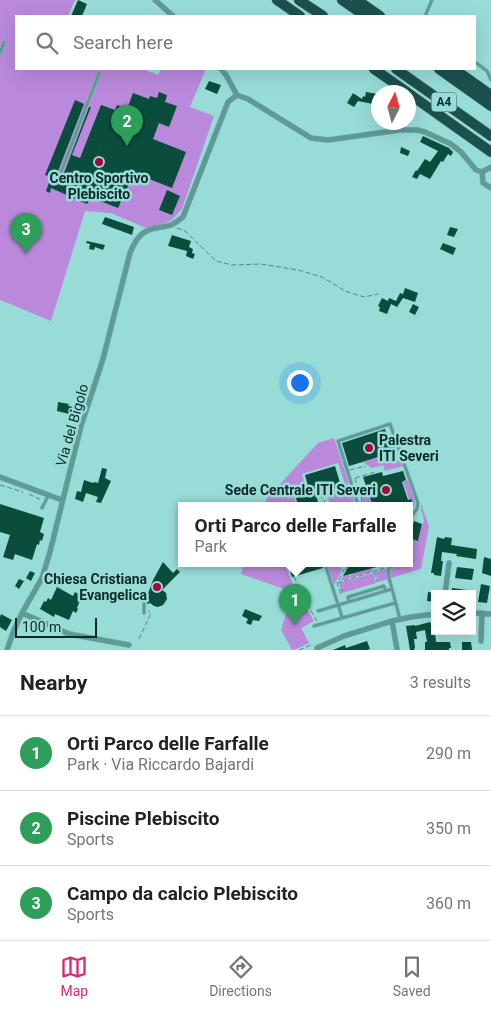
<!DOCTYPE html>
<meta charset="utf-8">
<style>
body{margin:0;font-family:Roboto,sans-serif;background:#f6f6f6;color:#222}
.controls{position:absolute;right:15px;bottom:15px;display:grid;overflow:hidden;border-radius:0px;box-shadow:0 5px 20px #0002}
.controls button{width:45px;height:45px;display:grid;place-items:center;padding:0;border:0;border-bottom:1px solid #e0e0e0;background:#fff;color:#222;font:25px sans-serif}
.compass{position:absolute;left:371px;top:85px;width:45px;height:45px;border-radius:50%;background:#fff;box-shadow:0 5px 20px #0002;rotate:6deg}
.scale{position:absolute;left:15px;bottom:12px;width:82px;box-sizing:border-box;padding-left:5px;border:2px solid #0c2928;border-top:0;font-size:14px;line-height:18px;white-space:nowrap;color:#0c2928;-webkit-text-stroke:4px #98dcd8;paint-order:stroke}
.you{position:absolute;left:299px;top:382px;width:18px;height:18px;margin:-12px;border:4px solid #fff;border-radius:50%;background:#1a73e8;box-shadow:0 0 0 8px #1a73e833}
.badge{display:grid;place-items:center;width:32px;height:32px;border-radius:50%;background:#db2777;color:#fff;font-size:16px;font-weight:700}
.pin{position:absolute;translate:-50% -41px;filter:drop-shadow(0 1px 2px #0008)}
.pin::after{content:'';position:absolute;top:26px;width:18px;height:15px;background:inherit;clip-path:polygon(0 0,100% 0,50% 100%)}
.popup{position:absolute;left:178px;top:502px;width:235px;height:65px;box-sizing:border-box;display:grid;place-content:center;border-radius:0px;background:#fff;filter:drop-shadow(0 1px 4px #0005);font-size:16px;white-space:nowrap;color:#767676}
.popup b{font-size:19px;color:#222}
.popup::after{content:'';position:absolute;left:50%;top:100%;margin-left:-10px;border:10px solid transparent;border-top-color:#fff}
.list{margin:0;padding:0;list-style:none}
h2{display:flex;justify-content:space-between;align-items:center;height:65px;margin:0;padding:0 20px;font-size:21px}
h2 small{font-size:16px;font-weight:400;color:#767676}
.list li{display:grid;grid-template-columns:32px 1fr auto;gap:15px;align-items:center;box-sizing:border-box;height:75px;padding:0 20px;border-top:1px solid #e0e0e0}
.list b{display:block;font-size:19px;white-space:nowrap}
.list p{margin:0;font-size:16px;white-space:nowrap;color:#767676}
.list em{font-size:16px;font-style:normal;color:#767676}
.icon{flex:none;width:28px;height:28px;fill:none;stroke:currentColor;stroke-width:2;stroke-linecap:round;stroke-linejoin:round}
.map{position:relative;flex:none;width:491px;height:650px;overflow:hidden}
.search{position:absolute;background:#fff;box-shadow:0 5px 20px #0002;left:15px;right:15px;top:15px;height:55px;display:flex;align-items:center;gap:12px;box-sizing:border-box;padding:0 18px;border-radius:0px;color:#767676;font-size:19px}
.sheet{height:290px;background:#fff}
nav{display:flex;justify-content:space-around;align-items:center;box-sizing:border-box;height:70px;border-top:1px solid #e0e0e0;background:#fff;font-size:14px;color:#767676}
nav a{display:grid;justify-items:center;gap:2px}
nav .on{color:#db2777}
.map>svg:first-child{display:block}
.green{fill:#ba89db}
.building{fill:#0b4d3c}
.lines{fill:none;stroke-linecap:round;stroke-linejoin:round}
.lane-casing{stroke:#7cb8b5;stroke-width:4}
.street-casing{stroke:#7cb8b5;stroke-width:6}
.highway-casing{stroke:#7cb8b5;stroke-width:11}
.path{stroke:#548583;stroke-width:1;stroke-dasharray:5 2.5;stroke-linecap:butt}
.lane{stroke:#5f9a97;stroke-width:2.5}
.street{stroke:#5f9a97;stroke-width:5}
.highway{stroke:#1c504e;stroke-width:10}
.poi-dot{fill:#a3073e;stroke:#98dcd8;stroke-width:2}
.labels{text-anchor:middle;stroke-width:5;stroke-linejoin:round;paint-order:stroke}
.shield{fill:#98dcd8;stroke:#365f5d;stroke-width:1}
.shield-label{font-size:12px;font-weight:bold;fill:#0c2928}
.poi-label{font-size:14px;font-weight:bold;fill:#0c2928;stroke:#98dcd8;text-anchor:end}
.street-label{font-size:14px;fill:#0c2928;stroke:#98dcd8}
</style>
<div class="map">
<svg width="491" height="650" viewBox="0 0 491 650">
<rect width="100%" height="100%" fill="#98dcd8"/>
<path class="green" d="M0 0H75L68 16H16V69H143L158 75 161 69H206L190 107 214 116 182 209 172 220 158 226 146 228 111 213 85 211 51 321 0 300Z
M334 438 349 483 345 484 338 463 302 474 305 485 302 487 304 493 294 497 297 506H264L267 498 318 443Z
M384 456 387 463 401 460 403 461 404 466 385 471 383 465 372 468 363 462Z
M408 480C413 496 419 502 409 516V506H407L413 504 411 499H409L403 482Z
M350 485C352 492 356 500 351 506H331L326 492Z
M366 487 372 504 364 506 359 489Z
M421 504 429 526 421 569 391 578 390 572 393 564H409V538L418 541 420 535 415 534 420 532 424 521 422 512 421 511Z
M244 564H285L296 593 241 574Z
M327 564H340L342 570 335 583V584L334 585Z
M371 568 373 571 340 581 343 576 349 574V576L351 575V574Z
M388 568 386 574 388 579 378 582 375 572Z
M373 573 376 583 342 593 339 583Z
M298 594 314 621 301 628 309 643 294 650H292L281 630 291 598Z"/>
<path class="building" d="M78 0 87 4 82 16H71Z
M209 81 221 85 217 94 205 89Z
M159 92 167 95 165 102 177 106 169 127 159 123 153 139 186 152 172 188 134 173 118 208 95 199 90 200 87 204 51 188 50 193 46 191 51 177 45 175 75 100 84 104 55 179V182L57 183 61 181 89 107H91L72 155 80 158 101 105 115 110 117 105 127 109 133 93 149 99 150 96 157 98Z
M366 92 378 94V105L358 101 354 107 347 103 353 93 362 99 363 96 365 97Z
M408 107 414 110 409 124H408Z
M423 136 449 148 453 152 451 156 448 154 443 162 441 161 430 179 420 174 417 179 412 177 416 170 417 171 425 159 430 162 438 151 420 142Z
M401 147 410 151 408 156 400 153Z
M167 190 180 196 172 215 159 210Z
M105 217 134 227 132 235 102 224Z
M450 227 458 229 454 237 447 235Z
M172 235 191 241 189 247 193 249 192 253 195 254 193 259 186 256 187 251 168 246Z
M87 241 105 245 103 250 95 247 94 250 89 249 90 244 86 243Z
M443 243 456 248 453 255 440 249Z
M405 288 418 293 415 302 403 298 397 307 391 304 387 314 379 311 380 307 378 306 382 298 388 301 389 298 396 301 400 293 403 294Z
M413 304 419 307 415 315 409 312Z
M58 402 69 404 68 406 75 407 73 415 57 411Z
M385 429 389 443 393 442 397 453 385 456V455L349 466 342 443Z
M335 466 341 486 317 493V495H316L319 506H298L296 498 306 495 304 488 308 486 305 475Z
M102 468 107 469 105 478 111 481 101 503 96 502 98 497 86 493 83 502 75 499 77 491 81 492 84 480 93 483 94 482 98 483Z
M403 471 406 480 402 482 408 500 411 499 413 504 406 506H373L363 477 382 472 383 476Z
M0 504 44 518 40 532 44 534 42 541 40 540 39 545 37 544 32 560 15 554 13 560 3 557 10 535 0 532Z
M414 521 422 524 418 541 409 538Z
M437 537 444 539 445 537 452 538 451 545 477 549 476 559 456 556 457 554 442 552 441 561H443L441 576 434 575V573H431Z
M484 557 491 559V576L482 573Z
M163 562 173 573 177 569 180 572 162 590 166 593 167 599 163 605 158 607 154 606 150 603 147 604 146 599 153 580Z
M288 564H322L323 568 292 577Z
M350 564H383L384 565 343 576Z
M457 567 474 569 472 580 455 578Z
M30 571 35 573 31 581 26 578Z
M19 579 24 581 19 589 15 586Z
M481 584 490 586 487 603 478 602Z
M57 587 73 596 75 592 82 596 77 608 78 609 76 613 73 611 69 620 55 614 54 617 40 609 44 601 46 602 48 598 51 600Z
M452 588 475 591V594H451Z
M428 592 435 593V602L427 601Z
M245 609 262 616 259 621 253 620 251 625 246 623 248 619 242 616Z
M1 614 12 620 6 631 0 627V617Z
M430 622 431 623H434L436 642H450L451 648H449V650H425V642H427L425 630 416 632 417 639H414L415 648 414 649V650H410L406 626 415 625V626Z
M367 641 370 649 367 650H333L345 645 346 648Z
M462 642H471L472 650H462Z"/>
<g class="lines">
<defs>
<path id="lane" d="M425 16 432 0
M0 53 4 42
M475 62 487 71 491 80
M58 180 99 73
M354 506 357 502 356 498 338 441 390 424 418 503 417 509 409 519
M42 508 48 496
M325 564 342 617
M391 564 388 571 389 578 400 619
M144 601V613
M349 602 348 597 384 586 386 591
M318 611 392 589
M314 626 395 603"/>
<path id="street" d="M155 0 173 16
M221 69 226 75 237 95
M482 172 483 183 491 188
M0 477 62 500
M445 594 449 563
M22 613 69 634 129 645
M472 613 491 614
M392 621 397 649
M481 641 482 613
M7 650 14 630 22 613 42 578 50 552 81 426 103 359 130 253C137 236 143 229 162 227 166 226 170 226 173 224 177 222 180 219 183 217L228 102 237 95 248 99 311 138 328 140 400 130H417L425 132 451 144 461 152 476 170 482 172 491 167
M318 650 317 648 344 636 392 621 411 617 435 614"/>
<path id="highway" d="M277 0 300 16
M299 0 323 16
M342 0 365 16
M357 0 380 16
M374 69 407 92
M396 69 491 136
M439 69 491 106
M454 69 491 95
M408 93 491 152"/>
</defs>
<use href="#lane" class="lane-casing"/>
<use href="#street" class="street-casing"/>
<use href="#highway" class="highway-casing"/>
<path class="path" d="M177 228 185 231 216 261 232 265 261 264 298 270 322 277 345 291 364 297 378 294
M361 462 362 463
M350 470 366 466
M355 478 359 494
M355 478 375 472
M0 485 23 492
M29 494 41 500
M318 494 348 484
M319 495 324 500 326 506
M361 497 363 506
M409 550 413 539
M345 570 348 564
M374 572 377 582
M294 577 307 604 317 621
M337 583 384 568
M340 590 342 589 343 593
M341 594 337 583 344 570 342 564
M139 639 151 613 148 611
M299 650 313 644"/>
<use href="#lane" class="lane"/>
<use href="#street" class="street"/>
<use href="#highway" class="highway"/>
</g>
<g class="poi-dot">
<circle cx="99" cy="162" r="5"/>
<circle cx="369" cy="448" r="5"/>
<circle cx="386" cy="490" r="5"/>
<circle cx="157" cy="587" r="5"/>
</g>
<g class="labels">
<rect class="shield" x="431.5" y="92.5" width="25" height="19" rx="4"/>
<g class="shield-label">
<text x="444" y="106">A4</text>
</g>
<g class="poi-label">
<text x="99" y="183" text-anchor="middle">Centro Sportivo<tspan x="99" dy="16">Plebiscito</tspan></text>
<text x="379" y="445" text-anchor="start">Palestra<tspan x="379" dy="16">ITI Severi</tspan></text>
<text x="376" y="495">Sede Centrale ITI Severi</text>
<text x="147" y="584">Chiesa Cristiana<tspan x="147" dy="16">Evangelica</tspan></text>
</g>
<g class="street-label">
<text transform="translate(72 425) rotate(-74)" y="5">Via del Bigolo</text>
</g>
</g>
</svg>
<div class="controls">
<button><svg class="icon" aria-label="layers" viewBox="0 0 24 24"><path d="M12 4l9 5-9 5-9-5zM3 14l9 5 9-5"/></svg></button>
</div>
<svg class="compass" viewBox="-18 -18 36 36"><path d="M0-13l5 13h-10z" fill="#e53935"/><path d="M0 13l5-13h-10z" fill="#767676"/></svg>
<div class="scale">100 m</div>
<div class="you"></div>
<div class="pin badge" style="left:295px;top:625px;background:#2e9e5b">1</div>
<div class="popup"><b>Orti Parco delle Farfalle</b>Park</div>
<div class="pin badge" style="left:127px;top:146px;background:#2e9e5b">2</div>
<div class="pin badge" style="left:26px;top:254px;background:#2e9e5b">3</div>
<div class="search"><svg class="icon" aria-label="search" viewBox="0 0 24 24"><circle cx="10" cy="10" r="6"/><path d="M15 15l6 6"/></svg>Search here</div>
</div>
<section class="sheet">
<h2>Nearby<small>3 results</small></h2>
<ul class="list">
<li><span class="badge" style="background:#2e9e5b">1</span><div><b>Orti Parco delle Farfalle</b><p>Park · Via Riccardo Bajardi</p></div><em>290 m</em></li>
<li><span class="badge" style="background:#2e9e5b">2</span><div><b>Piscine Plebiscito</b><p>Sports</p></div><em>350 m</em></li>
<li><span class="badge" style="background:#2e9e5b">3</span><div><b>Campo da calcio Plebiscito</b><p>Sports</p></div><em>360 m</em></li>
</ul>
</section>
<nav>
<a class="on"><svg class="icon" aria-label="map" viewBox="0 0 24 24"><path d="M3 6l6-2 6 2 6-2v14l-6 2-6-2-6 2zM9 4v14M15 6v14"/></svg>Map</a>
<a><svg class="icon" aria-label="directions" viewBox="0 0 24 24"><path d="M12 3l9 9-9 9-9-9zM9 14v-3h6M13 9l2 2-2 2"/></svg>Directions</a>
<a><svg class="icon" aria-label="saved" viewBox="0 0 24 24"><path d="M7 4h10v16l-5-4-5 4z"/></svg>Saved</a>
</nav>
